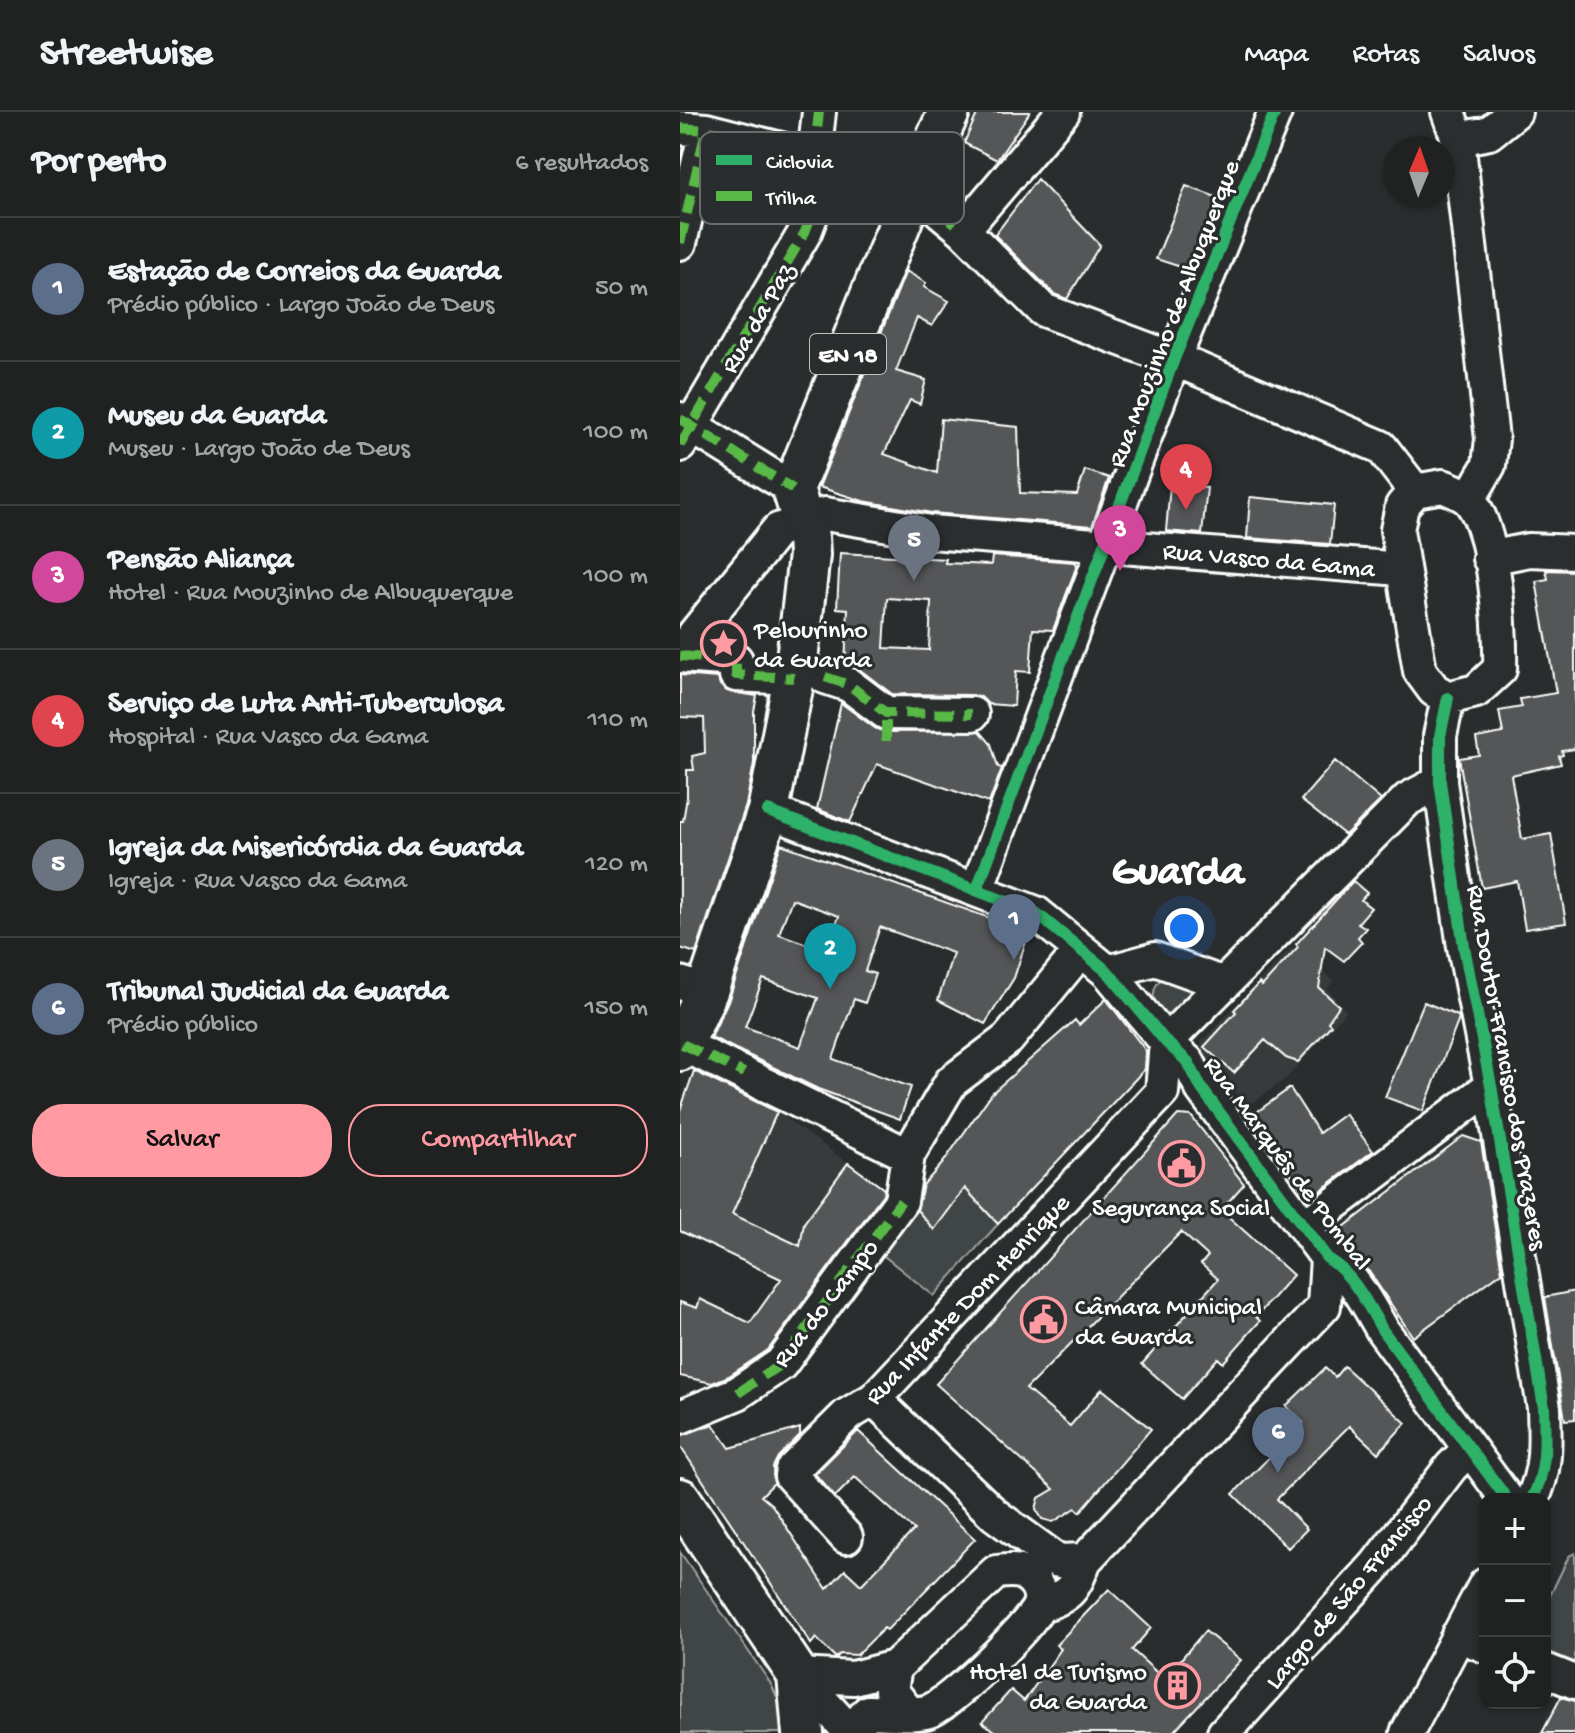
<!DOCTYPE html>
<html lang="pt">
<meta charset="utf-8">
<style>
body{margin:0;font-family:"Gochi Hand",sans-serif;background:#282a2a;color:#f1f3f6}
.controls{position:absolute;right:24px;bottom:24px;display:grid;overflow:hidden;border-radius:16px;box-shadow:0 2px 6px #0004}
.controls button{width:72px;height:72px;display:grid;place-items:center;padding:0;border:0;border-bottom:2px solid #3d3f40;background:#202222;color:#f1f3f6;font:40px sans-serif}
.compass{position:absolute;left:703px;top:24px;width:72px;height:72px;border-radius:50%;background:#202222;box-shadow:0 2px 6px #0004;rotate:2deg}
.you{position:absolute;left:504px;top:816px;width:28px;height:28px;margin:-20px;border:6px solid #fff;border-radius:50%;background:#1a73e8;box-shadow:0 0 0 12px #1a73e833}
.badge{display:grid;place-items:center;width:52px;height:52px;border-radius:50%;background:#ff9aa2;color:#fff;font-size:26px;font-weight:700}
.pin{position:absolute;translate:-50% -66px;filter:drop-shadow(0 2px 4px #0008)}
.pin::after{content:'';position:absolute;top:42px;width:28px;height:24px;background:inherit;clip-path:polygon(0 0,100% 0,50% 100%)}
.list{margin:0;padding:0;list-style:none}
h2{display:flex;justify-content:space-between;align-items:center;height:104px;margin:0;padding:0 32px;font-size:34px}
h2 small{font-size:26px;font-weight:400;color:#a2a4a5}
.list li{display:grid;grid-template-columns:52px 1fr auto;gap:24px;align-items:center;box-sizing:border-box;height:144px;padding:0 32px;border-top:2px solid #3d3f40}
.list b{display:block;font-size:30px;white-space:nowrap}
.list p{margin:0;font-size:26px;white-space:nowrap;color:#a2a4a5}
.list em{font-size:26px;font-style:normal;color:#a2a4a5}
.actions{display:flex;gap:16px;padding:24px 32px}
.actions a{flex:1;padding:18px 0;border:2px solid #ff9aa2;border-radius:32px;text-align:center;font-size:28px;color:#ff9aa2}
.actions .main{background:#ff9aa2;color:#111}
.icon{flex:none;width:44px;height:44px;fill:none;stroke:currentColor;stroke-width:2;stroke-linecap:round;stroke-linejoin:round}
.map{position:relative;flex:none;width:895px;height:1621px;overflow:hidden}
header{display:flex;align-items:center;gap:48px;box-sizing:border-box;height:112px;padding:0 40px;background:#202222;border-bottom:2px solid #3d3f40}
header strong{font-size:38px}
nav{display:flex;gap:44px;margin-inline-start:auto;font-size:28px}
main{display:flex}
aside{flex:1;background:#202222}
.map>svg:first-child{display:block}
.built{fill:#373a3b}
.green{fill:#414445;stroke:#a0a2a2;stroke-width:2}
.building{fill:#555758;stroke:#fff;stroke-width:2;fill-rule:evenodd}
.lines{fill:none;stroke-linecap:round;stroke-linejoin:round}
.minor-casing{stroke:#fff;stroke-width:38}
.major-casing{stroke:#fff;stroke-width:46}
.minor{stroke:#2a2d2e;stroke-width:32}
.major{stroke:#2a2d2e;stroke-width:40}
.quiet{stroke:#58b947;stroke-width:10;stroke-dasharray:20 10;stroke-linecap:butt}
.cycleway-casing{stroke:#2a2d2e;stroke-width:17}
.cycleway{stroke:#2db169;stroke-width:12}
.labels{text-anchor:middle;stroke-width:6;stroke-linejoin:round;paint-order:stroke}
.shield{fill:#2a2d2e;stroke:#bfc0c0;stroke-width:2}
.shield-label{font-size:24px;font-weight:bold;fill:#fff}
.street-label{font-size:26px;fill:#fff;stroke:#2a2d2e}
.poi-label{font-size:26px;fill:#fff;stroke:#2a2d2e;text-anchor:start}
.town-label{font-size:42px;font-weight:bold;fill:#fff;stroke:#2a2d2e}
.key{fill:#2a2d2e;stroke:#6a6c6d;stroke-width:2}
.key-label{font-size:22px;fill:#fff}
</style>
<header>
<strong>Streetwise</strong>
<nav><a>Mapa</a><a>Rotas</a><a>Salvos</a></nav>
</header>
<main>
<aside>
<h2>Por perto<small>6 resultados</small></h2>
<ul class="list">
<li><span class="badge" style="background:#5c6f8a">1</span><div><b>Estação de Correios da Guarda</b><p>Prédio público · Largo João de Deus</p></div><em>50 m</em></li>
<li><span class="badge" style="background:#0f9aa8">2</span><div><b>Museu da Guarda</b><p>Museu · Largo João de Deus</p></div><em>100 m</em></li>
<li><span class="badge" style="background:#d1479c">3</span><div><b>Pensão Aliança</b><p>Hotel · Rua Mouzinho de Albuquerque</p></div><em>100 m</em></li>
<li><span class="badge" style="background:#e0444e">4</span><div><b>Serviço de Luta Anti-Tuberculosa</b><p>Hospital · Rua Vasco da Gama</p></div><em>110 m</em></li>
<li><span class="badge" style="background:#6b7280">5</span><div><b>Igreja da Misericórdia da Guarda</b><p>Igreja · Rua Vasco da Gama</p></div><em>120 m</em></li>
<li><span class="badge" style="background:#5c6f8a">6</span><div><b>Tribunal Judicial da Guarda</b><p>Prédio público</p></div><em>150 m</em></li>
</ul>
<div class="actions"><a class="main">Salvar</a><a>Compartilhar</a></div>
</aside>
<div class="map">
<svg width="895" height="1621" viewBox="0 0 895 1621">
<rect width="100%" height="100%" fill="#2a2d2e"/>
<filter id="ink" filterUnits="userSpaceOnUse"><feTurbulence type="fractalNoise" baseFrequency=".0125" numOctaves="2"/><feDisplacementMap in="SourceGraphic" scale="16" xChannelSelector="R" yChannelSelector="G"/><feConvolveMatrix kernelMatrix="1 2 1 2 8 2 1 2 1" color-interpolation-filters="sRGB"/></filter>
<g filter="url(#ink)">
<path class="built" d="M613 834 654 869 647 877 666 899 607 966 567 995 523 943 521 930Z
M97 1000 214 1084 139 1184 36 1136Z"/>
<path class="green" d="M484 864 514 873 517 884 494 905C472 899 467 879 484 864Z
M279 1070 318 1112 254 1184 194 1136 228 1088 254 1117 280 1084 272 1078Z
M0 1440 91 1572 98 1587 102 1621H0Z
M895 1441V1548L892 1556 865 1545V1494L889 1444Z"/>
<path class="building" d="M298 0H350L317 48 284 31Z
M357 67 420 133 387 187 374 182 315 123Z
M506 74 539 86 510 158 476 147Z
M226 159 246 171 244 175 269 189 252 214 237 206 216 259 246 268 240 292 230 288 204 342 257 361 261 307 338 315 340 381 397 383 405 358 429 366 412 414 252 401 183 389 139 375Z
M490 373 527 376 522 422 486 419Z
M570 385 654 393 650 432 567 426Z
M160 441 266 447 265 451 311 453 312 444 395 450 397 453 373 518 353 517 350 560 336 559 334 594 308 592 301 585 292 583 212 582 180 558 165 552 168 497 157 496ZM207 486 251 489 249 538 204 536Z
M866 458 895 459V637L882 639 883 643 879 644 881 652 831 663 842 727 871 722 886 811 845 817 837 769 802 776 779 646 799 643 796 626 823 621 819 599 842 595 840 587 876 581 856 469 868 467Z
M0 563 38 566 40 573 47 579 77 584 74 599V651L66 693 16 841 0 836V709H3L7 685V658H14L12 644 25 641 24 606 0 605Z
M161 591 195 616 205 620 300 619 311 632 318 655 322 656 309 691 197 652 170 710 137 697Z
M655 649 701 688 665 723 621 688Z
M101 732 349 820 334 866 305 912 258 888 273 841 200 815 185 859 195 862 185 891 174 887 153 947 231 975 220 1007 138 977 31 925 49 887ZM112 787 159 804 146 839 99 822ZM83 867 138 886 120 935 65 915Z
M673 769 687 781 681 788 691 796 678 811 686 816 678 825 682 830 664 849 645 835 639 876 659 894 648 910 651 913 618 950 606 946 585 928 554 961 524 935 556 900 554 898 579 871 582 874 618 835 616 832Z
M426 887 466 939 465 957 318 1112 285 1076 254 1118 237 1098 243 1073 262 1052 312 981 395 908 399 913Z
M744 890 778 904 779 907 743 999 705 985Z
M14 959 97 1000 52 1102 120 1134 124 1111 168 1051 204 1077 203 1082 88 1238 49 1264 32 1271 0 1264V1190L17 1196 20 1187 70 1211 101 1167 0 1119V999Z
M610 976 639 1021 665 1002 693 1039 629 1087 570 1005Z
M498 1003 511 1004 564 1072 541 1098 613 1163 576 1205 580 1209 543 1251 538 1246 502 1287 462 1252 538 1167 521 1152 528 1144 501 1120 346 1277 390 1314 422 1277 471 1317 400 1400 396 1396 373 1410 362 1407 356 1397 359 1386 374 1377 256 1272Z
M783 1024 801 1030 822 1160 733 1225 688 1158 656 1121Z
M895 1179V1307L885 1308 865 1185Z
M664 1254 726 1311 698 1341 669 1314 597 1387 627 1417 608 1436 553 1382 623 1311 606 1294 645 1256 655 1265Z
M33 1312 50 1336 120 1316V1323L98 1345 93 1355 94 1371 81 1384 92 1393 147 1477 165 1458 181 1473 234 1418 175 1365 155 1385 135 1362 178 1319 295 1427 207 1518 204 1516 177 1543 160 1542 156 1546 136 1526 131 1532 0 1334V1324Z
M429 1477 471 1516 452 1538 484 1567 525 1519 561 1548 492 1621H318L302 1610 331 1578 344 1589 381 1537 376 1533Z
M881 1585 895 1589V1621H862Z"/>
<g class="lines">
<defs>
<path id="minor" d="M768 0 778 27 812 327 809 353 789 387
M0 16 26 18 152 50 125 120 0 333
M778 27 809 21 835 0
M134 45 139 0
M173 56 234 77
M260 99 283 118 363 198 494 247 701 335 735 379
M283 118 383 0
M0 131 26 18
M0 307 113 377
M763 374C772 378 785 382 791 390 815 421 821 517 820 557L796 579 768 586 754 578 740 559 717 418 722 394 735 379Z
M809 446 849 438 895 440
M0 540 98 418 145 402 250 420 721 457
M0 544 56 548V563L114 566
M145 565 169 573 206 601 292 602
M768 586 760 624V670L784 835 811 974 864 1296C865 1329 867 1358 852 1387
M88 699 356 801 428 860 486 930 508 950 522 977 647 1146C673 1162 688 1193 703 1219L827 1387
M297 777 494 247 595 0
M428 860 475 847 544 872
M0 871 27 879
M486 930 728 687 760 670
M2 932 228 1043
M624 1115 811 974
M194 1287 315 1403 378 1449 405 1448
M0 1305 58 1281 101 1252 221 1089 228 1043 271 970 328 927 401 838
M166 1425 111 1364 112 1358 167 1303 194 1287 482 980 486 930
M360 1493C391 1485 394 1476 405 1448L644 1194 647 1146
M778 1523 805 1534
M865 1558 895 1570
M118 1563 173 1566 215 1555
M118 1563 171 1621
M170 1621 188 1600C204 1600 235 1604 249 1599 268 1593 354 1511 359 1493 362 1485 359 1477 355 1471 344 1457 333 1458 316 1460L215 1555 211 1578 228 1600
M544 1621 696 1453 771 1355 789 1337
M727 1621 805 1473"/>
<path id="major" d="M0 938 27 879 88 699 116 556 129 443 128 425 113 377 234 77 269 0
M0 1387 118 1563 123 1621"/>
</defs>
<use href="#minor" class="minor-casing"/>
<use href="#major" class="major-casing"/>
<use href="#minor" class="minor"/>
<use href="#major" class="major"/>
<path class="quiet" d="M0 16 26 18 173 56
M134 45 139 0
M260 99 283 118
M0 131 26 18
M0 307 113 377
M0 333 125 120 152 50
M0 544 56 548V563L114 566
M145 565 169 573 206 601 292 602
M206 629V601
M2 932 64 961
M58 1281 101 1252 221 1089"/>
<defs>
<path id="cycleway" d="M768 586 760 624V670L784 835 811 974 864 1296C865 1329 867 1358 852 1387
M88 699 356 801 428 860 486 930 508 950 522 977 647 1146C673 1162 688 1193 703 1219L827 1387
M297 777 494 247 595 0"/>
</defs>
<use href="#cycleway" class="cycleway-casing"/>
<use href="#cycleway" class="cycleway"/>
</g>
</g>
<defs>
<symbol id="sight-ring" viewBox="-11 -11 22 22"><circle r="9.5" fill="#2a2d2e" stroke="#ff9aa2" stroke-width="1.5"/><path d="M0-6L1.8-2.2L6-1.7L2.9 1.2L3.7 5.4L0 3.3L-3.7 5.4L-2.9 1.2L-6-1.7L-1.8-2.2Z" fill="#ff9aa2"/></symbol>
<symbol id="civic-ring" viewBox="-11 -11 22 22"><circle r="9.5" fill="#2a2d2e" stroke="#ff9aa2" stroke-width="1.5"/><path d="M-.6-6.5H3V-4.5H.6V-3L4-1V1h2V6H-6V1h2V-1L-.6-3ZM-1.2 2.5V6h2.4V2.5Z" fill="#ff9aa2"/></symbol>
<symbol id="building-ring" viewBox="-11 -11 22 22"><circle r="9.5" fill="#2a2d2e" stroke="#ff9aa2" stroke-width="1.5"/><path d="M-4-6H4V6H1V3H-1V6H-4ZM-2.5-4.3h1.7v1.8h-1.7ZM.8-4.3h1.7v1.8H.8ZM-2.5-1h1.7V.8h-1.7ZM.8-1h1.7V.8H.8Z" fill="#ff9aa2"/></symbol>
</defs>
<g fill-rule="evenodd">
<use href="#sight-ring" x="18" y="506" width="51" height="51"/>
<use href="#civic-ring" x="476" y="1026" width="51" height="51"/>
<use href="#civic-ring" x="338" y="1182" width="51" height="51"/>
<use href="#building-ring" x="472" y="1548" width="51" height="51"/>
</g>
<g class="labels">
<rect class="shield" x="130" y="222" width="76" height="40" rx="6"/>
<g class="shield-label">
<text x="168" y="250">EN 18</text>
</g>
<g class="street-label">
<text transform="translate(492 201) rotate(-69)" y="9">Rua Mouzinho de Albuquerque</text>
<text transform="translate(76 205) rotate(-60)" y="9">Rua da Paz</text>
<text transform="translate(589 446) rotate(5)" y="9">Rua Vasco da Gama</text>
<text transform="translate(829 955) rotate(80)" y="9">Rua Doutor Francisco dos Prazeres</text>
<text transform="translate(609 1050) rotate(53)" y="9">Rua Marquês de Pombal</text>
<text transform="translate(286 1186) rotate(-46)" y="9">Rua Infante Dom Henrique</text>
<text transform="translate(144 1190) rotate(-52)" y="9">Rua do Campo</text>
<text transform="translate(667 1479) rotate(-50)" y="9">Largo de São Francisco</text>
</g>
<g class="poi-label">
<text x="74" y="525">Pelourinho<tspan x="74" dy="30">da Guarda</tspan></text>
<text x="501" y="1103" text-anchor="middle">Segurança Social</text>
<text x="395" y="1202">Câmara Municipal<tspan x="395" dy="30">da Guarda</tspan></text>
<text x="467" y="1567" text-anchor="end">Hotel de Turismo<tspan x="467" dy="30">da Guarda</tspan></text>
</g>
<g class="town-label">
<text x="498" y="770">Guarda</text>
</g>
</g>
<rect x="20" y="20" width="264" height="92" rx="12" class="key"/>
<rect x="36" y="43" width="36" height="10" fill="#2db169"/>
<rect x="36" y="79" width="36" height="10" fill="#58b947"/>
<g class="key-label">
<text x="86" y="56">Ciclovia</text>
<text x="86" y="92">Trilha</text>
</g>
</svg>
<div class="controls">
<button>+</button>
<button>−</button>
<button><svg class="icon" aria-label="locate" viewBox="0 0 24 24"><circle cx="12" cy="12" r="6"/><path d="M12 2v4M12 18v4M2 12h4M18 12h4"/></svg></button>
</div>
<svg class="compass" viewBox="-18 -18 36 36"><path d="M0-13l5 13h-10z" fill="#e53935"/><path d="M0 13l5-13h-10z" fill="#a2a4a5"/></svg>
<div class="you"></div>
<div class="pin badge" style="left:334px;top:848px;background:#5c6f8a">1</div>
<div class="pin badge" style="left:150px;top:877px;background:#0f9aa8">2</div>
<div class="pin badge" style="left:440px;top:459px;background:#d1479c">3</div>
<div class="pin badge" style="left:506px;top:398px;background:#e0444e">4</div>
<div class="pin badge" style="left:234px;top:469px;background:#6b7280">5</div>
<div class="pin badge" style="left:598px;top:1361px;background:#5c6f8a">6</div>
</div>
</main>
